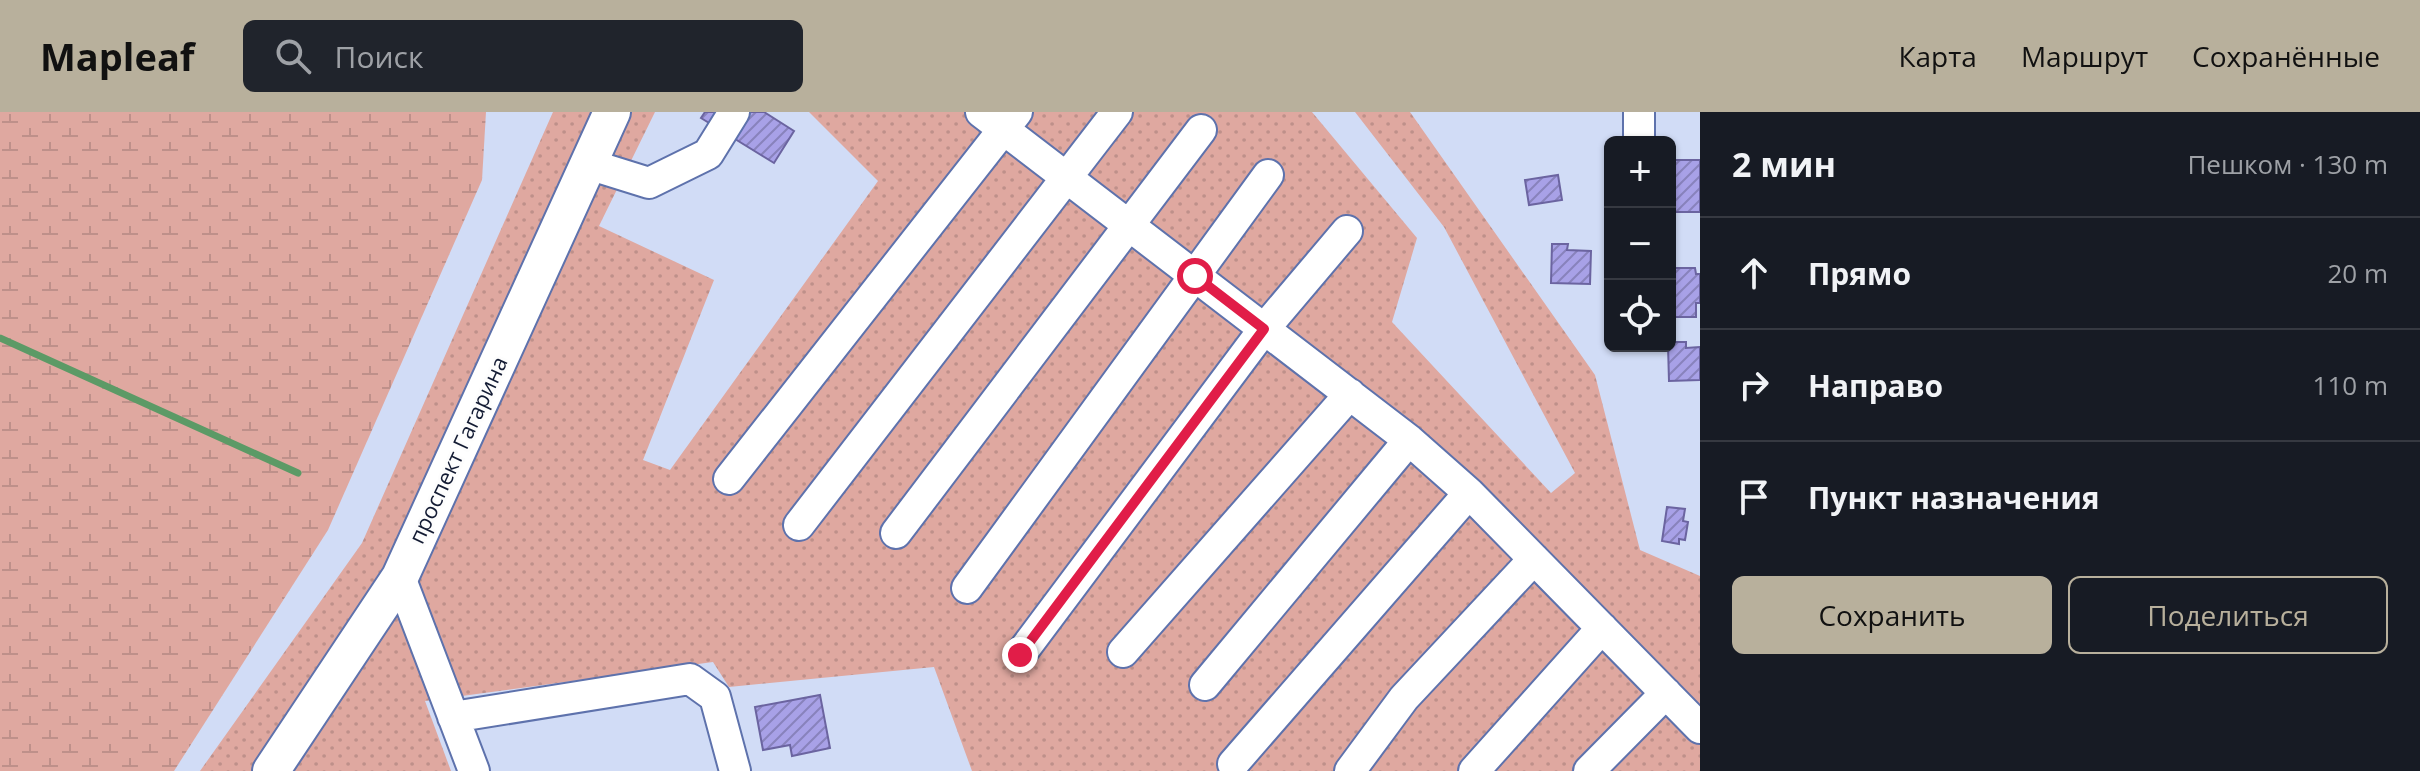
<!DOCTYPE html>
<html lang="ru">
<meta charset="utf-8">
<style>
body{margin:0;font-family:"Open Sans",sans-serif;background:#20242c;color:#f1f3f6}
.controls{position:absolute;right:24px;top:24px;display:grid;overflow:hidden;border-radius:12px;box-shadow:0 2px 6px #0004}
.controls button{width:72px;height:72px;display:grid;place-items:center;padding:0;border:0;border-bottom:2px solid #363941;background:#171b24;color:#f1f3f6;font:40px sans-serif}
.stop{position:absolute;width:24px;height:24px;margin:-18px;border:6px solid #e11d48;border-radius:50%;background:#fff}
.stop.end{background:#e11d48;border-color:#fff;box-shadow:0 2px 8px #0008}
.list{margin:0;padding:0;list-style:none}
h2{display:flex;justify-content:space-between;align-items:center;height:104px;margin:0;padding:0 32px;font-size:34px}
h2 small{font-size:26px;font-weight:400;color:#9ea1a6}
.list li{display:grid;grid-template-columns:52px 1fr auto;gap:24px;align-items:center;box-sizing:border-box;height:112px;padding:0 32px;border-top:2px solid #363941}
.list b{display:block;font-size:30px;white-space:nowrap}
.list em{font-size:26px;font-style:normal;color:#9ea1a6}
.actions{display:flex;gap:16px;padding:24px 32px}
.actions a{flex:1;padding:18px 0;border:2px solid #b8b09c;border-radius:12px;text-align:center;font-size:28px;color:#b8b09c}
.actions .main{background:#b8b09c;color:#111}
.icon{flex:none;width:44px;height:44px;fill:none;stroke:currentColor;stroke-width:2;stroke-linecap:round;stroke-linejoin:round}
.map{position:relative;flex:none;width:1700px;height:659px;overflow:hidden}
header{display:flex;align-items:center;gap:48px;box-sizing:border-box;height:112px;padding:0 40px;background:#b8b09c;color:#111}
header strong{font-size:38px}
nav{display:flex;gap:44px;margin-inline-start:auto;font-size:28px}
.search{width:560px;height:72px;background:#20242c;display:flex;align-items:center;gap:20px;box-sizing:border-box;padding:0 28px;border-radius:12px;color:#9ea1a6;font-size:30px}
main{display:flex}
aside{flex:1;background:#171b24}
.map>svg:first-child{display:block}
.grass{fill:url(#grass-dots)}
.wetland{fill:url(#wetland-marsh)}
.lines{fill:none;stroke-linecap:round;stroke-linejoin:round}
.stream{stroke:#5c9a66;stroke-width:7}
.building{fill:url(#building-hatch);stroke:#6b64a0;stroke-width:2}
.minor-casing{stroke:#5e72ac;stroke-width:34}
.major-casing{stroke:#5e72ac;stroke-width:40}
.minor{stroke:#fff;stroke-width:30}
.major{stroke:#fff;stroke-width:36}
.route{stroke:#e11d48;stroke-width:10}
.labels{text-anchor:middle;stroke-width:6;stroke-linejoin:round;paint-order:stroke}
.street-label{font-size:22px;fill:#131b33;stroke:#fdfdfd}
</style>
<header>
<strong>Mapleaf</strong>
<div class="search"><svg class="icon" aria-label="search" viewBox="0 0 24 24"><circle cx="10" cy="10" r="6"/><path d="M15 15l6 6"/></svg>Поиск</div>
<nav><a>Карта</a><a>Маршрут</a><a>Сохранённые</a></nav>
</header>
<main>
<div class="map">
<svg width="1700" height="659" viewBox="0 0 1700 659">
<defs>
<pattern id="grass-dots" width="8" height="8" patternUnits="userSpaceOnUse" patternTransform="scale(2)"><rect width="8" height="8" fill="#dfa8a0"/><path d="M2 2h.1M6 6h.1" fill="none" stroke="#be908a" stroke-width="1.8" stroke-linecap="round"/></pattern>
<pattern id="wetland-marsh" width="20" height="14" patternUnits="userSpaceOnUse" patternTransform="scale(2)"><rect width="20" height="14" fill="#dfa8a0"/><path d="M1 5h8M5 5V1M11 12h8M15 12V8" fill="none" stroke="#be908a"/></pattern>
<pattern id="building-hatch" width="6" height="6" patternUnits="userSpaceOnUse" patternTransform="scale(2)"><rect width="6" height="6" fill="#a8a1e7"/><path d="M-1 1l2-2M0 6l6-6M5 7l2-2" fill="none" stroke="#8882bc"/></pattern>
</defs>
<rect width="100%" height="100%" fill="#d1dcf6"/>
<path class="grass" d="M553 0H655L599 114 714 168 643 348 670 358 878 69 809 0H1312L1417 126 1392 210 1551 381 1575 361 1444 115 1355 0H1410L1595 263 1640 438 1700 464V659H972L934 555 729 575 713 550 425 589 451 659H200L362 431Z"/>
<path class="wetland" d="M0 0H486L482 68 328 418 174 659H0Z"/>
<g class="lines">
<path class="stream" d="M0 226 298 361"/>
</g>
<path class="building" d="M705 0H764L794 19 774 51 701 6Z
M1670 48H1700V100H1670Z
M1558 63 1562 88 1529 93 1525 68Z
M1552 132H1568L1567 138 1591 139 1590 172 1551 171Z
M1670 156H1695L1696 162H1700V191H1696V205H1670Z
M1670 230H1686V236L1700 235V268L1669 269 1668 234Z
M1667 395 1685 397 1683 409 1688 410 1685 428 1679 427V432L1662 429Z
M820 583 830 636 792 644 790 633 763 638 755 595Z"/>
<g class="lines">
<defs>
<path id="minor" d="M981 0 1409 328 1469 381 1700 616
M1639 30V0
M588 52 649 71 708 42 734 0
M729 367 1017 0
M799 413 1117 0
M896 421 1201 18
M400 465 474 659
M967 476 1268 63
M1123 540 1350 282
M1020 543 1264 217 1347 119
M1205 573 1409 328
M453 605 690 567 715 585 735 659
M1233 652 1469 381
M1350 659 1404 586 1534 447
M1474 659 1602 516
M1589 659 1666 581"/>
<path id="major" d="M271 659 400 465 612 0"/>
</defs>
<use href="#minor" class="minor-casing"/>
<use href="#major" class="major-casing"/>
<use href="#minor" class="minor"/>
<use href="#major" class="major"/>
</g>
<g class="lines">
<path class="route" d="M1020 543 1264 217 1195 164"/>
</g>
<g class="labels">
<g class="street-label">
<text transform="translate(458 338) rotate(-65)" y="8">проспект Гагарина</text>
</g>
</g>
</svg>
<div class="controls">
<button>+</button>
<button>−</button>
<button><svg class="icon" aria-label="locate" viewBox="0 0 24 24"><circle cx="12" cy="12" r="6"/><path d="M12 2v4M12 18v4M2 12h4M18 12h4"/></svg></button>
</div>
<div class="stop" style="left:1195px;top:164px"></div>
<div class="stop end" style="left:1020px;top:543px"></div>
</div>
<aside>
<h2>2 мин<small>Пешком · 130 m</small></h2>
<ul class="list">
<li><svg class="icon" aria-label="ahead" viewBox="0 0 24 24"><path d="M12 20V5M6 11l6-6 6 6"/></svg><div><b>Прямо</b></div><em>20 m</em></li>
<li><svg class="icon" aria-label="right" viewBox="0 0 24 24"><path d="M7 20v-9h11M14 6l5 5-5 5"/></svg><div><b>Направо</b></div><em>110 m</em></li>
<li><svg class="icon" aria-label="arrive" viewBox="0 0 24 24"><path d="M6 21V4h12l-3 4 3 4H6"/></svg><div><b>Пункт назначения</b></div></li>
</ul>
<div class="actions"><a class="main">Сохранить</a><a>Поделиться</a></div>
</aside>
</main>
